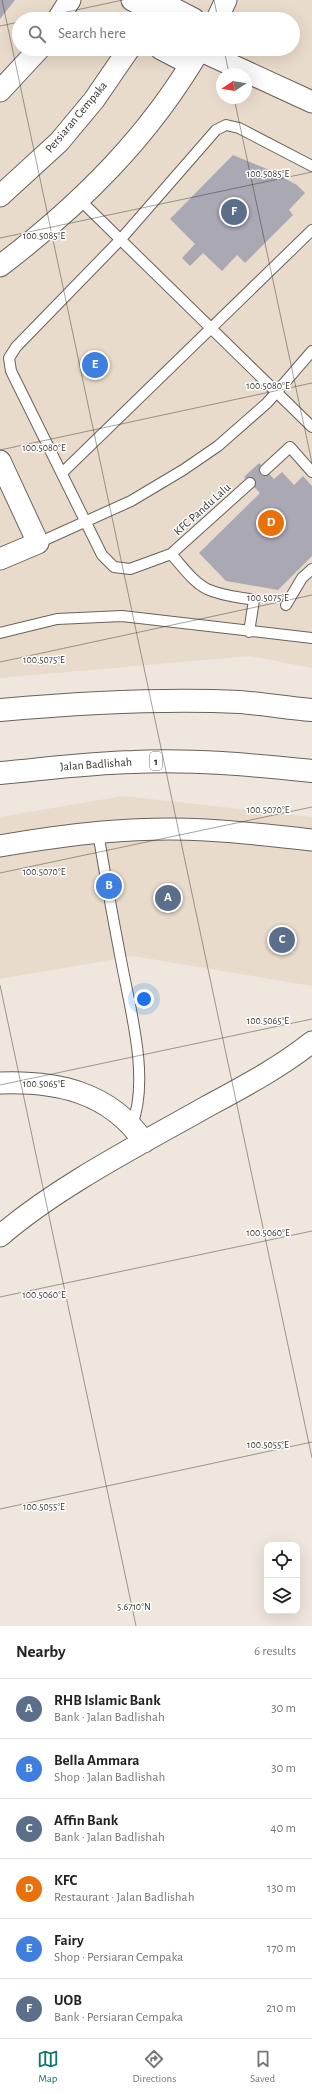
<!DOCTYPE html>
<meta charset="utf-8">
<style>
body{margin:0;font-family:"Alegreya Sans",sans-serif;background:#f2f2f2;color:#222}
.controls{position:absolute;right:12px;bottom:12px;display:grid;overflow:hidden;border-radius:8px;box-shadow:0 4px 16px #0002}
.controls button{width:36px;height:36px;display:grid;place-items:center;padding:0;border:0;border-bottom:1px solid #e0e0e0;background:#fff;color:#222;font:20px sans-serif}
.compass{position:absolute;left:216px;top:68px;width:36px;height:36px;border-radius:50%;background:#fff;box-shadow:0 4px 16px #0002;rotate:258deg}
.you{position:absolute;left:144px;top:999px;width:14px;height:14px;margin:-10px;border:3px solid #fff;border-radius:50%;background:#1a73e8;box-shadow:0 0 0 6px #1a73e833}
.badge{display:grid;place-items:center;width:26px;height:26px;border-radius:50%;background:#0f766e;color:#fff;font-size:13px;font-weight:700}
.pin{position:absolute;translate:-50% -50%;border:2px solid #fff;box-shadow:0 1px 4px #0006}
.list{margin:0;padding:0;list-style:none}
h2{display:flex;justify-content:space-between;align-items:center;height:52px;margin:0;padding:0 16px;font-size:17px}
h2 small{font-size:13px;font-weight:400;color:#767676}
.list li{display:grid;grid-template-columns:26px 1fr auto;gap:12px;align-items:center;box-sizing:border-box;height:60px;padding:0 16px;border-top:1px solid #e0e0e0}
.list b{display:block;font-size:15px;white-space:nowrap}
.list p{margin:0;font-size:13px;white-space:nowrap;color:#767676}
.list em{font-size:13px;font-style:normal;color:#767676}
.icon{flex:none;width:22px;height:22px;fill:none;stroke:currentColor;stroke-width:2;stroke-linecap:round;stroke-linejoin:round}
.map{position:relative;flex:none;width:312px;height:1626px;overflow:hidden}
.search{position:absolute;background:#fff;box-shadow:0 4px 16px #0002;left:12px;right:12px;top:12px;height:44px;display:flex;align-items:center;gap:10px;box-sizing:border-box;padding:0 14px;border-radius:22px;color:#767676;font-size:15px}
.sheet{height:412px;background:#fff}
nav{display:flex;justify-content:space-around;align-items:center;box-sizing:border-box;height:56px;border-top:1px solid #e0e0e0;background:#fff;font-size:11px;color:#767676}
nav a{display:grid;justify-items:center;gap:2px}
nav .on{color:#0f766e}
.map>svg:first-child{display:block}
.built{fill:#e9dbcb;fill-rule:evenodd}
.building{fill:#a9a8b3}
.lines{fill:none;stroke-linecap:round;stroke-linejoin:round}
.lane-casing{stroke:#69625a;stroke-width:12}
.street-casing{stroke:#69625a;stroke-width:23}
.primary-casing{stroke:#69625a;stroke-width:24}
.lane{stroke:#fff;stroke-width:10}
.street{stroke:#fff;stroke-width:21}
.primary{stroke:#fff;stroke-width:22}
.ticks{fill:none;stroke:#35322e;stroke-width:1;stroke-opacity:0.45}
.labels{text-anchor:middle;stroke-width:3;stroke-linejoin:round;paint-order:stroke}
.shield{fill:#fff;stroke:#72706d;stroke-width:1}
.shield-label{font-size:11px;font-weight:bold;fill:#35322e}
.street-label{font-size:12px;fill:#35322e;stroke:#fff}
.ticks-label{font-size:10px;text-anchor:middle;fill:#35322e;stroke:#fff;stroke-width:3;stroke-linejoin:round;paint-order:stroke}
</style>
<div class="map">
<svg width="312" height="1626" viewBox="0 0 312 1626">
<rect width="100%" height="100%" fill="#efe6dd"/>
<path class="built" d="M0 0H312V668L250 656 0 678ZM19 19H293V49H19ZM222 74H246V98H222Z
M123 796 312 817V986L133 956 0 979V817Z"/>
<path class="building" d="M0 0H15L0 19Z
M233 155 267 169 297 185 305 193 289 210 293 215 245 263 237 255 222 271 203 253 190 266 182 258 195 244 170 219Z
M259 463 274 479 282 472 294 485 303 476 312 486V556L278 590 226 581 199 553 260 493 244 477Z"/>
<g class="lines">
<defs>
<path id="lane" d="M79 199 312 427
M265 470 290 447 312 472
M62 473 312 230
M38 543 131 501 183 470 218 446 267 403 312 351
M171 554 250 483
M286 605 302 578 312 569
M249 632 254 600C238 597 222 596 207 589 193 582 182 566 171 554L130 569 114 567 102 555 11 371 9 358 16 347 121 239 216 130 226 125 239 128 312 166
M0 633 57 619 122 616 312 638
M98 832C105 875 113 918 121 960 130 1009 150 1078 132 1125"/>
<path id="street" d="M132 0 151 10
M157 0 194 19
M58 19 70 0
M146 19 155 0
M217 19 226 0
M161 49 190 64
M199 50 312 102
M0 91 39 49
M0 196 59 142 94 100 129 49
M0 266C80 205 149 137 200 49
M0 461 38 543 0 559
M0 846C69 834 136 826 206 830 241 832 277 836 312 840
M0 1083C57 1081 110 1092 144 1142
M0 1236C58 1186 139 1145 206 1107 243 1087 279 1068 312 1042"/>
<path id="primary" d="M0 710C79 703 160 698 240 702 264 704 288 708 312 710
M0 773C44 769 89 763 133 762 193 759 252 765 312 771"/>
</defs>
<use href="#lane" class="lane-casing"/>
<use href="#street" class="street-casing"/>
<use href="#primary" class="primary-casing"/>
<use href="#lane" class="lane"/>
<use href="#street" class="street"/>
<use href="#primary" class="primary"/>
</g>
<path class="ticks" d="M2 0 312 1458M214 0 218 19M34 19 123 0M0 26 19 22M224 49 229 74M234 98 312 463M0 238 312 172M0 450 312 383M0 662 312 595M0 873 312 807M0 985 136 1626M0 1085 312 1019M0 1297 312 1231M0 1509 312 1442"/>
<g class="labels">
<rect class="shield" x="150" y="752" width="12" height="18" rx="3"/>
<g class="shield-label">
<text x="156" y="765">1</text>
</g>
<g class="street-label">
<text transform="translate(76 117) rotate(-50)" y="4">Persiaran Cempaka</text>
<text transform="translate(202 509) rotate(-42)" y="4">KFC Pandu Lalu</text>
<text transform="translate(96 764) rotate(-4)" y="4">Jalan Badlishah</text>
</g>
</g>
<g class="ticks-label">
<text x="268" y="177">100.5085°E</text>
<text x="44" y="239">100.5085°E</text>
<text x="268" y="389">100.5080°E</text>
<text x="44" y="451">100.5080°E</text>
<text x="268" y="601">100.5075°E</text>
<text x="44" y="663">100.5075°E</text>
<text x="268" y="813">100.5070°E</text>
<text x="44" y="875">100.5070°E</text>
<text x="268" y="1024">100.5065°E</text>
<text x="44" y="1087">100.5065°E</text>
<text x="268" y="1236">100.5060°E</text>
<text x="44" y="1298">100.5060°E</text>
<text x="268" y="1448">100.5055°E</text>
<text x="44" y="1510">100.5055°E</text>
<text x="134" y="1610">5.6710°N</text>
</g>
</svg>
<div class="controls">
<button><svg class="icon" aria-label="locate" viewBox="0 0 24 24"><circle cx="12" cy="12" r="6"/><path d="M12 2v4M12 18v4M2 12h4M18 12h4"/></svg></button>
<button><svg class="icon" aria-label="layers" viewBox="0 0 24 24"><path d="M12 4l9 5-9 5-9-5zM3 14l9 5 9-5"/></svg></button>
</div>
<svg class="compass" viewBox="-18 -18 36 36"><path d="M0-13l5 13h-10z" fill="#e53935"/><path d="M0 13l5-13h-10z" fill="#767676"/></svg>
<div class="you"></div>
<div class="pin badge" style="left:168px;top:898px;background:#5c6f8a">A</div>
<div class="pin badge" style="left:109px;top:886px;background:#3f7fe0">B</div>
<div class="pin badge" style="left:282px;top:940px;background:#5c6f8a">C</div>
<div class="pin badge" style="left:271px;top:523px;background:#e8710a">D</div>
<div class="pin badge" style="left:95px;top:365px;background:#3f7fe0">E</div>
<div class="pin badge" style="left:234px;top:212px;background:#5c6f8a">F</div>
<div class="search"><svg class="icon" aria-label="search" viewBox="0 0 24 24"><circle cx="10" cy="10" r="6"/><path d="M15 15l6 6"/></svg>Search here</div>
</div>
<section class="sheet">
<h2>Nearby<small>6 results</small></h2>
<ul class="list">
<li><span class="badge" style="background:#5c6f8a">A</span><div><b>RHB Islamic Bank</b><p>Bank · Jalan Badlishah</p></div><em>30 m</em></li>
<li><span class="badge" style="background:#3f7fe0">B</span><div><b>Bella Ammara</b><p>Shop · Jalan Badlishah</p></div><em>30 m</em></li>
<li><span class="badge" style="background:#5c6f8a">C</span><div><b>Affin Bank</b><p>Bank · Jalan Badlishah</p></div><em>40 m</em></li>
<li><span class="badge" style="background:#e8710a">D</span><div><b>KFC</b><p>Restaurant · Jalan Badlishah</p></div><em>130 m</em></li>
<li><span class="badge" style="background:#3f7fe0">E</span><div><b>Fairy</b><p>Shop · Persiaran Cempaka</p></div><em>170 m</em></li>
<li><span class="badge" style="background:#5c6f8a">F</span><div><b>UOB</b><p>Bank · Persiaran Cempaka</p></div><em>210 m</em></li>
</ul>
</section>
<nav>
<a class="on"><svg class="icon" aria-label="map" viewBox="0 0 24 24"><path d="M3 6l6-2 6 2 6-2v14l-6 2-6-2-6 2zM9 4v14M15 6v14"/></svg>Map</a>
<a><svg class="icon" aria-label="directions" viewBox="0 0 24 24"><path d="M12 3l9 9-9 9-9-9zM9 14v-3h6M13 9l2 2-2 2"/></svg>Directions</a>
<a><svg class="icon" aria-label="saved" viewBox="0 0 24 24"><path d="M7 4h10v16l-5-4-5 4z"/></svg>Saved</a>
</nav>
